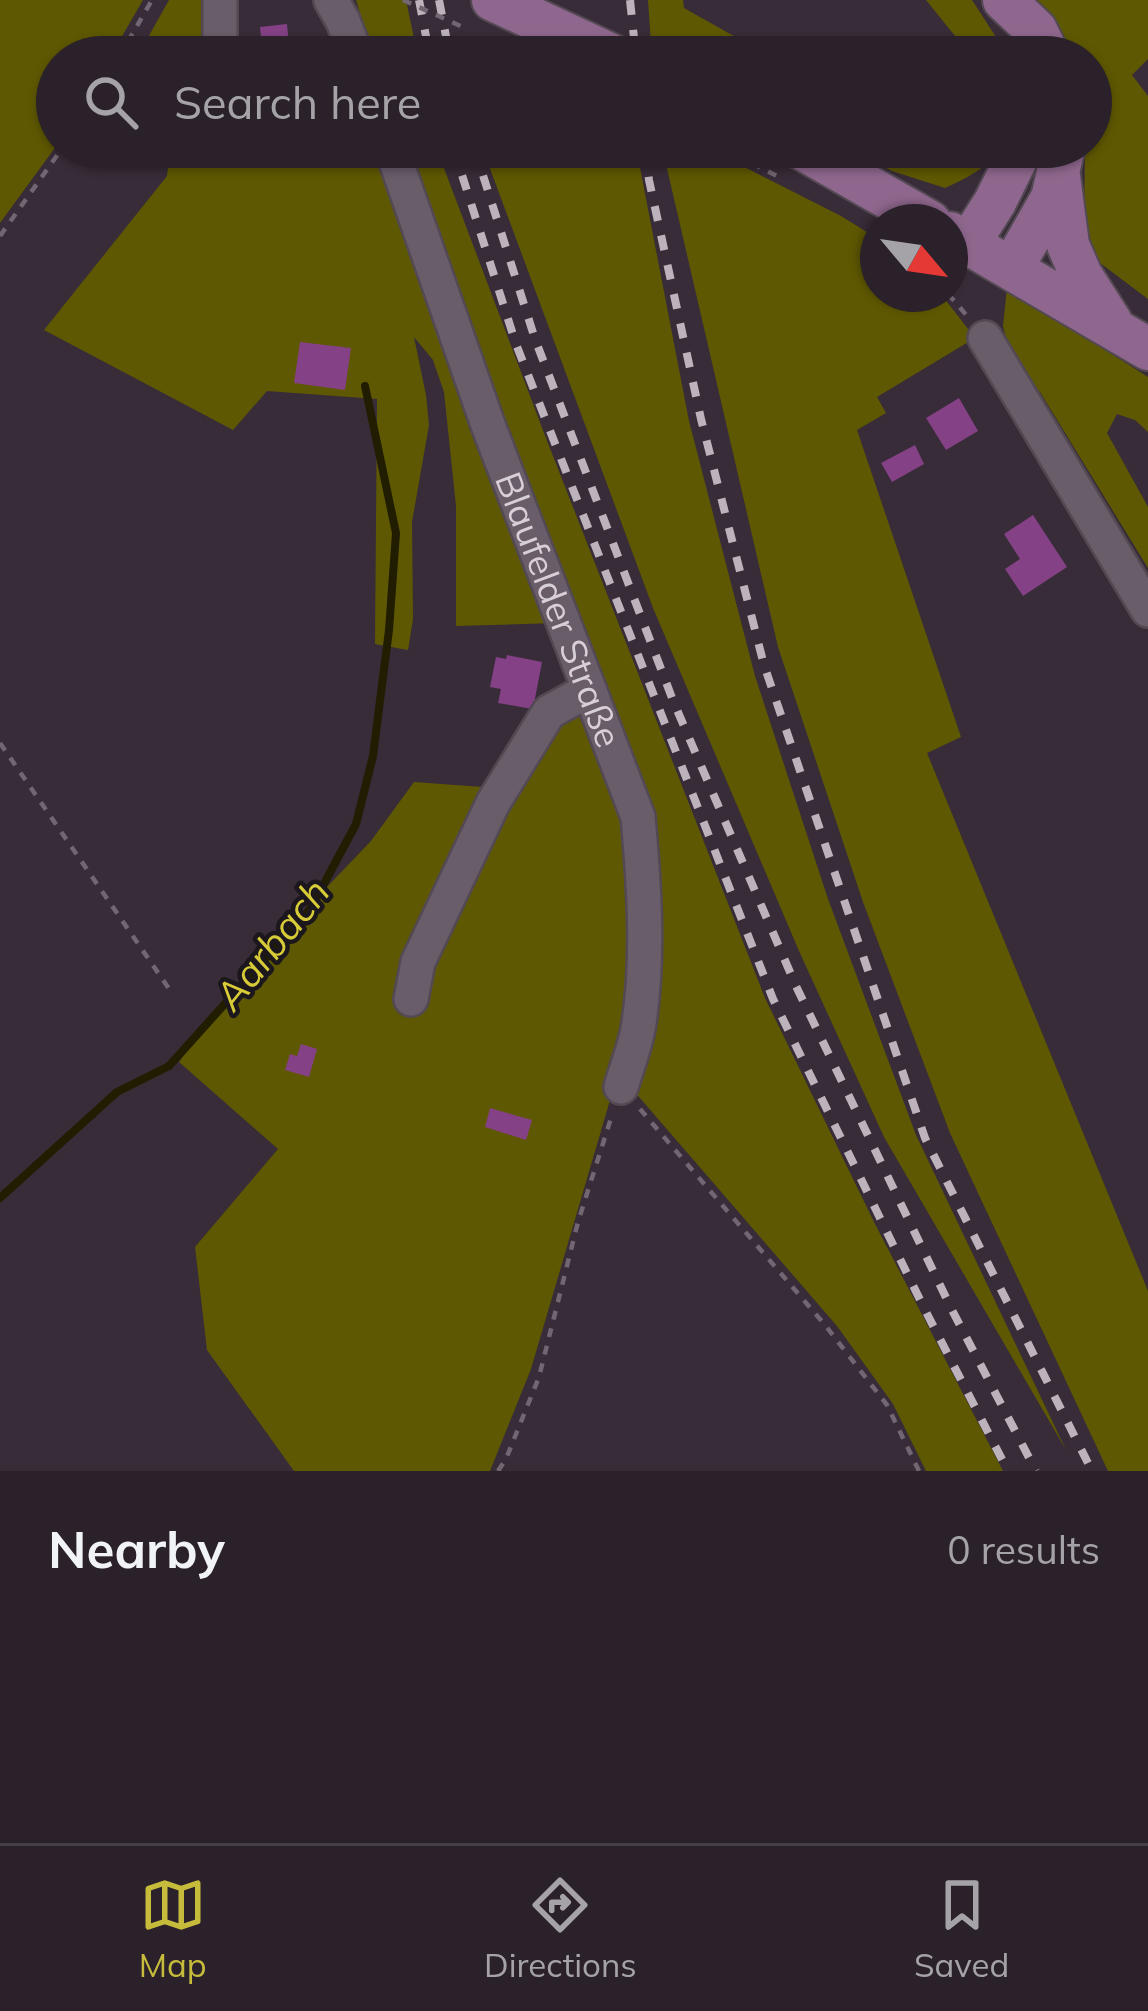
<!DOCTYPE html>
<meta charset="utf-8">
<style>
body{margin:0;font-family:Mulish,sans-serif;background:#362e36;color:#f1f3f6}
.compass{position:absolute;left:860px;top:204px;width:108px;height:108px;border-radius:50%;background:#2a212a;box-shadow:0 3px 9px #0004;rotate:119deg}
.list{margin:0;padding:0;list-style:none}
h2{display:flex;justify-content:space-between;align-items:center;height:156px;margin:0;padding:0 48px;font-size:51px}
h2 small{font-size:39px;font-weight:400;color:#a5a3a8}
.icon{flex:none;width:66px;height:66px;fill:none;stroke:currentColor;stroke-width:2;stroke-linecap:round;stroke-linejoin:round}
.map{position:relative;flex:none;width:1148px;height:1471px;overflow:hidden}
.search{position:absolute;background:#2a212a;box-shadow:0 3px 9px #0004;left:36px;right:36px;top:36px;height:132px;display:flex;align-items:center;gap:30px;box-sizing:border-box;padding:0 42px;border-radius:66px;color:#a5a3a8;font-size:45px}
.sheet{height:372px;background:#2a212a}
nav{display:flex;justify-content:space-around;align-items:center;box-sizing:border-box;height:168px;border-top:3px solid #463e47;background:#2a212a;font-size:33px;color:#a5a3a8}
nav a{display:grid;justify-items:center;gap:6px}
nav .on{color:#c7bb3c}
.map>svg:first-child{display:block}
.green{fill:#5f5802}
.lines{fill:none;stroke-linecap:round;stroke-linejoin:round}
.stream{stroke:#211d00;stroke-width:8}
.building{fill:#844185}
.minor-casing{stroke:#534953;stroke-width:38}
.major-casing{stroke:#534953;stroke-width:46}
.path{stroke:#716671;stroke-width:4.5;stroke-dasharray:9 9;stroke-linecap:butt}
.minor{stroke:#6a5d6a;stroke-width:33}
.major{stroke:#8f678e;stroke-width:42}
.rail{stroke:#bcb3bc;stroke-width:8;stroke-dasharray:15 15;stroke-linecap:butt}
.path-bridge{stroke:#716671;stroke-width:4.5;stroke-dasharray:9 9;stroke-linecap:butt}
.labels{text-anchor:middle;stroke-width:9;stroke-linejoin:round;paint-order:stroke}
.street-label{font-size:36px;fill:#d8d0d8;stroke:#1c171c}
.water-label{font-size:39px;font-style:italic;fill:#d7cb38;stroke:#1c171c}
</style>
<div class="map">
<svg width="1148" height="1471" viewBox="0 0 1148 1471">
<rect width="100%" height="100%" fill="#382c38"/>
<path class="green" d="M0 0H143L110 57H57V145L0 223Z
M169 0H204L206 57H137Z
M356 0H406L418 57H373Z
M648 0H683L684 8 771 57H675L651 44Z
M926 0H972L1009 57H972Z
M1029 0H1148V59L1132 75 1148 96V299L1100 263 1084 224 1085 147H1091V57H1062Z
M166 147H209L210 158 281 147H379L556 623 456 626V506L444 392 433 360 414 337 426 395 429 425 412 522 413 619 408 650 375 644 377 399 267 391 233 430 44 330 167 176 170 151Z
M403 147H436L544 433 765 998 874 1222 1003 1471H926L893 1404 837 1326 633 1090 626 757Z
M482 147H636L689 421 755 676 828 899 916 1135 1066 1450 884 1137 799 951 653 608Z
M662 147H705L841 216 878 239V294H941L975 338 877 397 886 413 857 430 961 737 927 753 1148 1291V1471H1108L950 1133 863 902 778 647Z
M845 147H1001C986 169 969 177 945 188L892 171Z
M1007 288 1148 377V432L1135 420 1117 414 1107 433 1148 507V568L1040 392 1014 372 1003 326Z
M580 709 631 830 628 1039 531 1369 490 1471H294L207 1350 195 1247 278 1149 179 1062 212 1013 302 913 371 841 414 782 510 789 543 729Z"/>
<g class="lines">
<path class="stream" d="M0 1198 117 1092 169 1066 311 908 356 824 373 756 389 630 396 533 365 386"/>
</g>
<path class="building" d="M287 24 290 57H263L260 27Z
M300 342 351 348 345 390 294 383Z
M959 398 978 431 946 450 926 418Z
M915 445 924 464 892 482 881 463Z
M1033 515 1067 567 1023 596 1005 569 1020 559 1004 534Z
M507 655 542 662 533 709 498 703 501 689 490 687 496 657 506 659Z
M301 1044 317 1049 309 1077 285 1070 290 1054 297 1056Z
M490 1108 532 1120 526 1140 485 1127Z"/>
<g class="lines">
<defs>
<g id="minor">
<path d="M331 0 343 21 357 57"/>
<path d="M220 37V0"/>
<path id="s1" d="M391 147 488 425 638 817C644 883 649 957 639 1023 636 1045 627 1066 621 1087"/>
<path d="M985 338 1148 610"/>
<path d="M411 999 418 962 493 803 549 712 589 690"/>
</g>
<path id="major" d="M493 0 616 57
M1004 0 1036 30 1049 57
M799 147 930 222
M1059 176 1068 245 1081 275 1111 322
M950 233 1148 349
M969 243 995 202 1022 147
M1012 268 1052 198 1064 147"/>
</defs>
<use href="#minor" class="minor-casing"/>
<use href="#major" class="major-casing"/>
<path class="path" d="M119 57 152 0
M720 147 779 177
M0 236 63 147
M948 294 968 317
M0 743 172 993
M640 1109 825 1325 887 1405 919 1471
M498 1471 506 1459 539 1377 578 1222 612 1115"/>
<use href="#minor" class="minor"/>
<use href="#major" class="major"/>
<path class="rail" d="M419 0 430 57
M439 0 450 57
M630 0 636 57
M453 147 516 344 773 999 924 1308 1008 1471
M474 147 535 339 674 703 796 986 952 1310 1036 1471
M645 147 649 180 701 419 764 665 925 1138 1092 1471"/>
<path class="path-bridge" d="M403 0 465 28"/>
</g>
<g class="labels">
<g class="street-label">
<text dy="13" stroke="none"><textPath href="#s1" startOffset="492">Blaufelder Straße</textPath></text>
</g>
<g class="water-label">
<text transform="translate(272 944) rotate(-51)" y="14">Aarbach</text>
</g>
</g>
</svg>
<svg class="compass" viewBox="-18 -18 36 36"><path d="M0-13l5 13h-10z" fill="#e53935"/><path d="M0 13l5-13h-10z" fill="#a5a3a8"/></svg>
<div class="search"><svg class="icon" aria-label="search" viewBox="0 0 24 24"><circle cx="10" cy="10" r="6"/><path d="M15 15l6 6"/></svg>Search here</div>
</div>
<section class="sheet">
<h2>Nearby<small>0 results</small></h2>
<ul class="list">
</ul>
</section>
<nav>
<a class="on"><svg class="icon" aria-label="map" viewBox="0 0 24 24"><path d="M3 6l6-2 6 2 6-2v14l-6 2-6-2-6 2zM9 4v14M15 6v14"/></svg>Map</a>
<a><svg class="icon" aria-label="directions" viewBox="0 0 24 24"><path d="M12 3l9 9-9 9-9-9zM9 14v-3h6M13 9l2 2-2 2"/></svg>Directions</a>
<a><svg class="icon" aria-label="saved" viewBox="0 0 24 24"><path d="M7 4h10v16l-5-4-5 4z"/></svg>Saved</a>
</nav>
